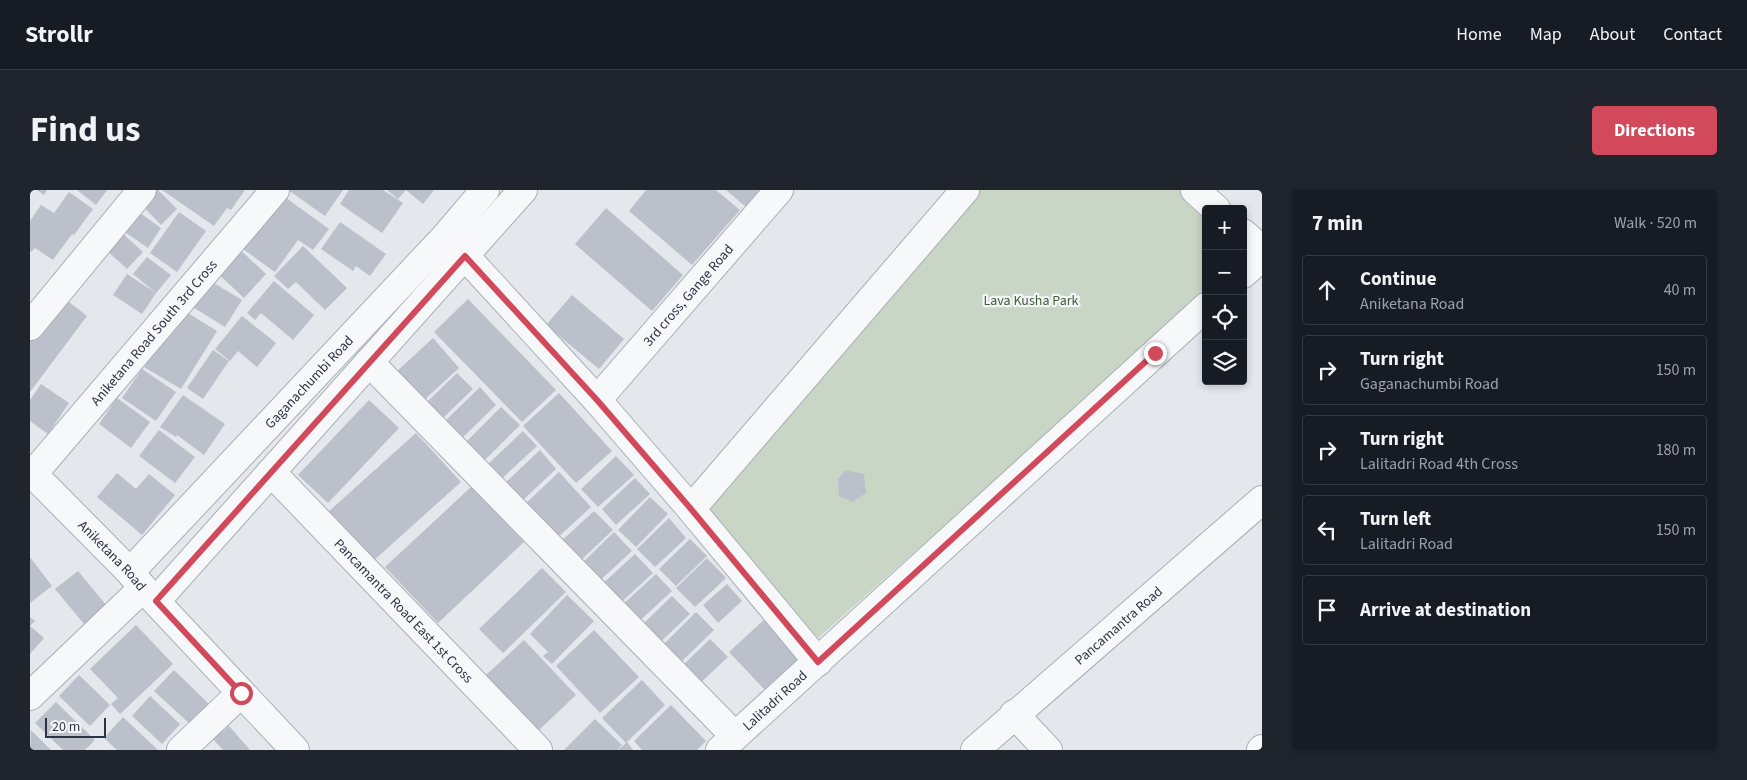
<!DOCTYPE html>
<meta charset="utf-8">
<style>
body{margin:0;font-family:"Source Sans 3",sans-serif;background:#20242c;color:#f1f3f6}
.controls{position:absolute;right:15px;top:15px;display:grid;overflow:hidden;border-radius:5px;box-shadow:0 2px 8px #0003}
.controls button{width:45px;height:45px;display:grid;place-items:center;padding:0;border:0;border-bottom:1px solid #363941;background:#171b24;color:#f1f3f6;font:25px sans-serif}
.scale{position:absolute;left:15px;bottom:12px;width:61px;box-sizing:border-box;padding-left:5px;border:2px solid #2b3445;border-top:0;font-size:14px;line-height:18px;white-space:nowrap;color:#2b3445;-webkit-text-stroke:4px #f4f6f9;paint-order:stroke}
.stop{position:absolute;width:15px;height:15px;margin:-11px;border:4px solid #d1495b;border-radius:50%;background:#fff}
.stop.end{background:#d1495b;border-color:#fff;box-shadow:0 1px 5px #0008}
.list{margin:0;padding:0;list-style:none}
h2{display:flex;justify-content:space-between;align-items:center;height:65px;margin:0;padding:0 20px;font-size:21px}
h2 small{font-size:16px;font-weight:400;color:#9ea1a6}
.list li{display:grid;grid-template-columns:32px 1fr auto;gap:15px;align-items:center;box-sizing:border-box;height:70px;margin:0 10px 10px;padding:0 10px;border:1px solid #363941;border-radius:5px}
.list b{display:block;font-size:19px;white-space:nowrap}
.list p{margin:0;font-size:16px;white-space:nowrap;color:#9ea1a6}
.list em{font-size:16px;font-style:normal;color:#9ea1a6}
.icon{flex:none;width:28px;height:28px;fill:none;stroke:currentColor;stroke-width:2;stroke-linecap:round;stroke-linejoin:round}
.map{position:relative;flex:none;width:1232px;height:560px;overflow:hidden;border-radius:5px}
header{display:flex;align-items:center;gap:30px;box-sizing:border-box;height:70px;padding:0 25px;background:#171b24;border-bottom:1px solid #363941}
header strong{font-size:24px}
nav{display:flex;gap:28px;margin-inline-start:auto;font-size:18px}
.intro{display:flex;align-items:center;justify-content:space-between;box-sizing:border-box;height:120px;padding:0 30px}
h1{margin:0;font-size:35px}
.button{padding:12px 22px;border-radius:5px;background:#d1495b;color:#fff;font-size:18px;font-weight:700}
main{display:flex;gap:30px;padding:0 30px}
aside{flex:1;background:#171b24;border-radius:5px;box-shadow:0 2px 8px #0003}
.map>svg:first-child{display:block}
.green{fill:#c9d6c5}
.building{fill:#bbc0ca}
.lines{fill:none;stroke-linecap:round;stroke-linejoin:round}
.minor-casing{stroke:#a9aeb7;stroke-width:30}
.minor{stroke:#f7f8fa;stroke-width:28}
.route{stroke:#d1495b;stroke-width:6}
.labels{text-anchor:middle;stroke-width:4.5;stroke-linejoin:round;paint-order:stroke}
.street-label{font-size:14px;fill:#2b3445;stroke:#f4f6f9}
.park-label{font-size:14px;fill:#3f6138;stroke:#f4f6f9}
</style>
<header>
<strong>Strollr</strong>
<nav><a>Home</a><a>Map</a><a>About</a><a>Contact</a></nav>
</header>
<div class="intro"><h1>Find us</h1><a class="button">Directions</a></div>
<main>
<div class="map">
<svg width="1232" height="560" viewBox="0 0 1232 560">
<rect width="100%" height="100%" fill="#e4e7ec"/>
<path class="green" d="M949 0H1151L1176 23V102L787 449 679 320Z"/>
<path class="building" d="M7 0H17L14 5Z
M47 0H77L66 15Z
M121 0H128L147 19 131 35 109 12Z
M132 0H215L201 20 197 18 184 36Z
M258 0H313L295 26Z
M319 0H353L373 13 352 43 310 14Z
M357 0H376L368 9Z
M376 0H404L393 14Z
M616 0H686L710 20 662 75 599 21Z
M696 0H729L716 17Z
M39 2 63 19 44 45 42 44 23 70 5 58 1 62 0 61V31L11 15 24 23Z
M252 5 299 39 283 60 268 50 245 82 213 59Z
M103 18 131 38 118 58 89 38Z
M576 18 653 85 622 121 545 54Z
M149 22 176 41 147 82 120 63Z
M310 32 356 64 340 86 326 76 323 81 291 59Z
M90 41 113 62 97 79 74 58Z
M273 56 317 98 295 120 266 92 258 99 244 86Z
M207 57 236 84 214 108 185 81Z
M117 67 141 85 126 103 103 84Z
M97 84 126 103 112 124 83 105Z
M177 89 212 110 195 137 161 116Z
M244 91 284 125 263 150 231 123 225 130 217 123Z
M30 105 57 126 0 202V144Z
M542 105 594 149 569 179 516 135Z
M438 109 526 200 492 232 404 142Z
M150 118 187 141 151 199 114 177Z
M212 126 246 153 227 177 208 161 200 171 185 159Z
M403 148 429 178 392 212 365 183Z
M183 160 199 171 173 209 157 198Z
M112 179 146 202 126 231 92 208Z
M427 183 443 199 413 228 397 212Z
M11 194 39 213 18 244 0 231V210Z
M450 197 466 215 430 250 413 233Z
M529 203 582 261 546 293 493 236Z
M153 205 195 234 174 265 147 245 146 247 130 237Z
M87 208 120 232 101 258 69 234Z
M339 210 369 238 298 313 268 285Z
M471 217 490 235 452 273 433 255Z
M129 240 165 267 145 293 109 266Z
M493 241 507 256 468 292 454 278Z
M386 243 431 292 342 372 297 323Z
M510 260 526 279 491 312 474 294Z
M586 266 604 285 568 317 551 299Z
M816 280 834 284 836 303 822 312 809 306 808 289Z
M529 282 561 317 524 351 492 317Z
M87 283 106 299 119 284 145 305 112 345 67 307Z
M605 288 620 304 586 335 572 319Z
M441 297 494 352 408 433 355 377Z
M620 307 638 324 606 357 588 340Z
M564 321 583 340 546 375 527 355Z
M639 328 656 348 625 377 607 359Z
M584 342 602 361 564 396 547 378Z
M660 349 677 366 646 396 629 379Z
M605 364 623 383 587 416 569 397Z
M0 367 22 396 0 413Z
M677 368 696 388 665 417 646 398Z
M512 378 536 402 473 463 449 439Z
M48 381 77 416 54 434 25 399Z
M626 384 642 401 604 436 588 419Z
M697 394 712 411 688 433 673 415Z
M537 405 564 431 522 474 513 466 518 462 500 444Z
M642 406 660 424 626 456 609 438Z
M666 422 684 440 646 477 629 459Z
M0 427 5 431 0 436 14 448 0 464Z
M736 428 773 467 736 501 699 462Z
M106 435 143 474 90 524 81 514 88 508 60 479Z
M564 440 609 487 570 523 526 476Z
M680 449 698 467 666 497 649 479Z
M494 450 546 505 509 540 456 485Z
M144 480 180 515 161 535 124 501Z
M49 485 80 515 60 536 29 506Z
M612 490 635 515 596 553 572 528Z
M120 506 150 534 132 554 102 526Z
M26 512 65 550 55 560H33L5 533Z
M641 515 676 551 667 560H612L604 551Z
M93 527 128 560H87L74 548Z
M565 529 592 555 587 560H534Z
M199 536 220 560H193L183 549Z
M1 540 21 560H0Z
M597 552 603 560H588Z"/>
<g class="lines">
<defs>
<g id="minor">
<path d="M1165 0 1186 19"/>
<path d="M1213 43 1232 60"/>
<path d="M435 66 567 210 661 319 788 472"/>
<path d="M1213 84 1232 67"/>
<path d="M0 136 112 0"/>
<path d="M339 172 705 546"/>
<path id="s1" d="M567 210 749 0"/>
<path id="s2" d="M0 281 100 382 113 398 265 560"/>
<path id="s3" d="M241 282 508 560"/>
<path id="s4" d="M3 284 245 0"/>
<path d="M661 319 935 0"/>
<path id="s5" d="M100 382 415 47 455 0"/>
<path d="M126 411 493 0"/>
<path d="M0 506 113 398"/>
<path d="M984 524 1018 560"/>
<path d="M151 560 211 503"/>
<path id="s6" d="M690 560 1176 117"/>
<path id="s7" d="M945 560 1232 310"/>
<path d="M1231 560 1232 559"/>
</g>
</defs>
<use href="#minor" class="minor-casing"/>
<use href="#minor" class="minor"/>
</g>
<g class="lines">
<path class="route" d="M211 503 126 411 435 66 567 210 661 319 788 472 1125 163"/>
</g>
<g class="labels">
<g class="street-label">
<text dy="5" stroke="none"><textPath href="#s1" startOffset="139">3rd cross, Gange Road</textPath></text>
<text dy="5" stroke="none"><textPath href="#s4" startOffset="186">Aniketana Road South 3rd Cross</textPath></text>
<text dy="5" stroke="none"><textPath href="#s5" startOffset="261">Gaganachumbi Road</textPath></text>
<text dy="5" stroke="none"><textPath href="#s2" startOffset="118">Aniketana Road</textPath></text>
<text dy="5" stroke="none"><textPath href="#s3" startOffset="192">Pancamantra Road East 1st Cross</textPath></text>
<text dy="5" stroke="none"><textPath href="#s7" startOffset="190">Pancamantra Road</textPath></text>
<text dy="5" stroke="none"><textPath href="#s6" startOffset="74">Lalitadri Road</textPath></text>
</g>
<g class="park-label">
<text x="1001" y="115">Lava Kusha Park</text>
</g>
</g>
</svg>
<div class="controls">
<button>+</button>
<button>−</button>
<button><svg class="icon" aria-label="locate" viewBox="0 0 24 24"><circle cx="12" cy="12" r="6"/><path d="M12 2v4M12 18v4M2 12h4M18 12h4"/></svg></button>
<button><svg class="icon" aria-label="layers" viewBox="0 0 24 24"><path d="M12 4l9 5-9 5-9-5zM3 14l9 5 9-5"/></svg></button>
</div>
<div class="scale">20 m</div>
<div class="stop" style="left:211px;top:503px"></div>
<div class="stop end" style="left:1125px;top:163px"></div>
</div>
<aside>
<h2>7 min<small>Walk · 520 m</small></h2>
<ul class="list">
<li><svg class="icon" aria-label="ahead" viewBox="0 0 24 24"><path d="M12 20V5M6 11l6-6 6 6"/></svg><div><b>Continue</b><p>Aniketana Road</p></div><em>40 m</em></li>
<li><svg class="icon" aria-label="right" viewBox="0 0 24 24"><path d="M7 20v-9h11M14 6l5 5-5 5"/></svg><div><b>Turn right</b><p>Gaganachumbi Road</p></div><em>150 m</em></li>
<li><svg class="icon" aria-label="right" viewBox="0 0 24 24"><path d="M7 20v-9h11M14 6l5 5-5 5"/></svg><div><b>Turn right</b><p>Lalitadri Road 4th Cross</p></div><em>180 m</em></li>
<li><svg class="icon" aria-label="left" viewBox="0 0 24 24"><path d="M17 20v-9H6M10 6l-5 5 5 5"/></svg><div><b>Turn left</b><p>Lalitadri Road</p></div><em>150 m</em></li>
<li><svg class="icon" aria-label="arrive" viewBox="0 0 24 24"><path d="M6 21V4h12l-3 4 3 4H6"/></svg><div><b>Arrive at destination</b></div></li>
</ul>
</aside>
</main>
